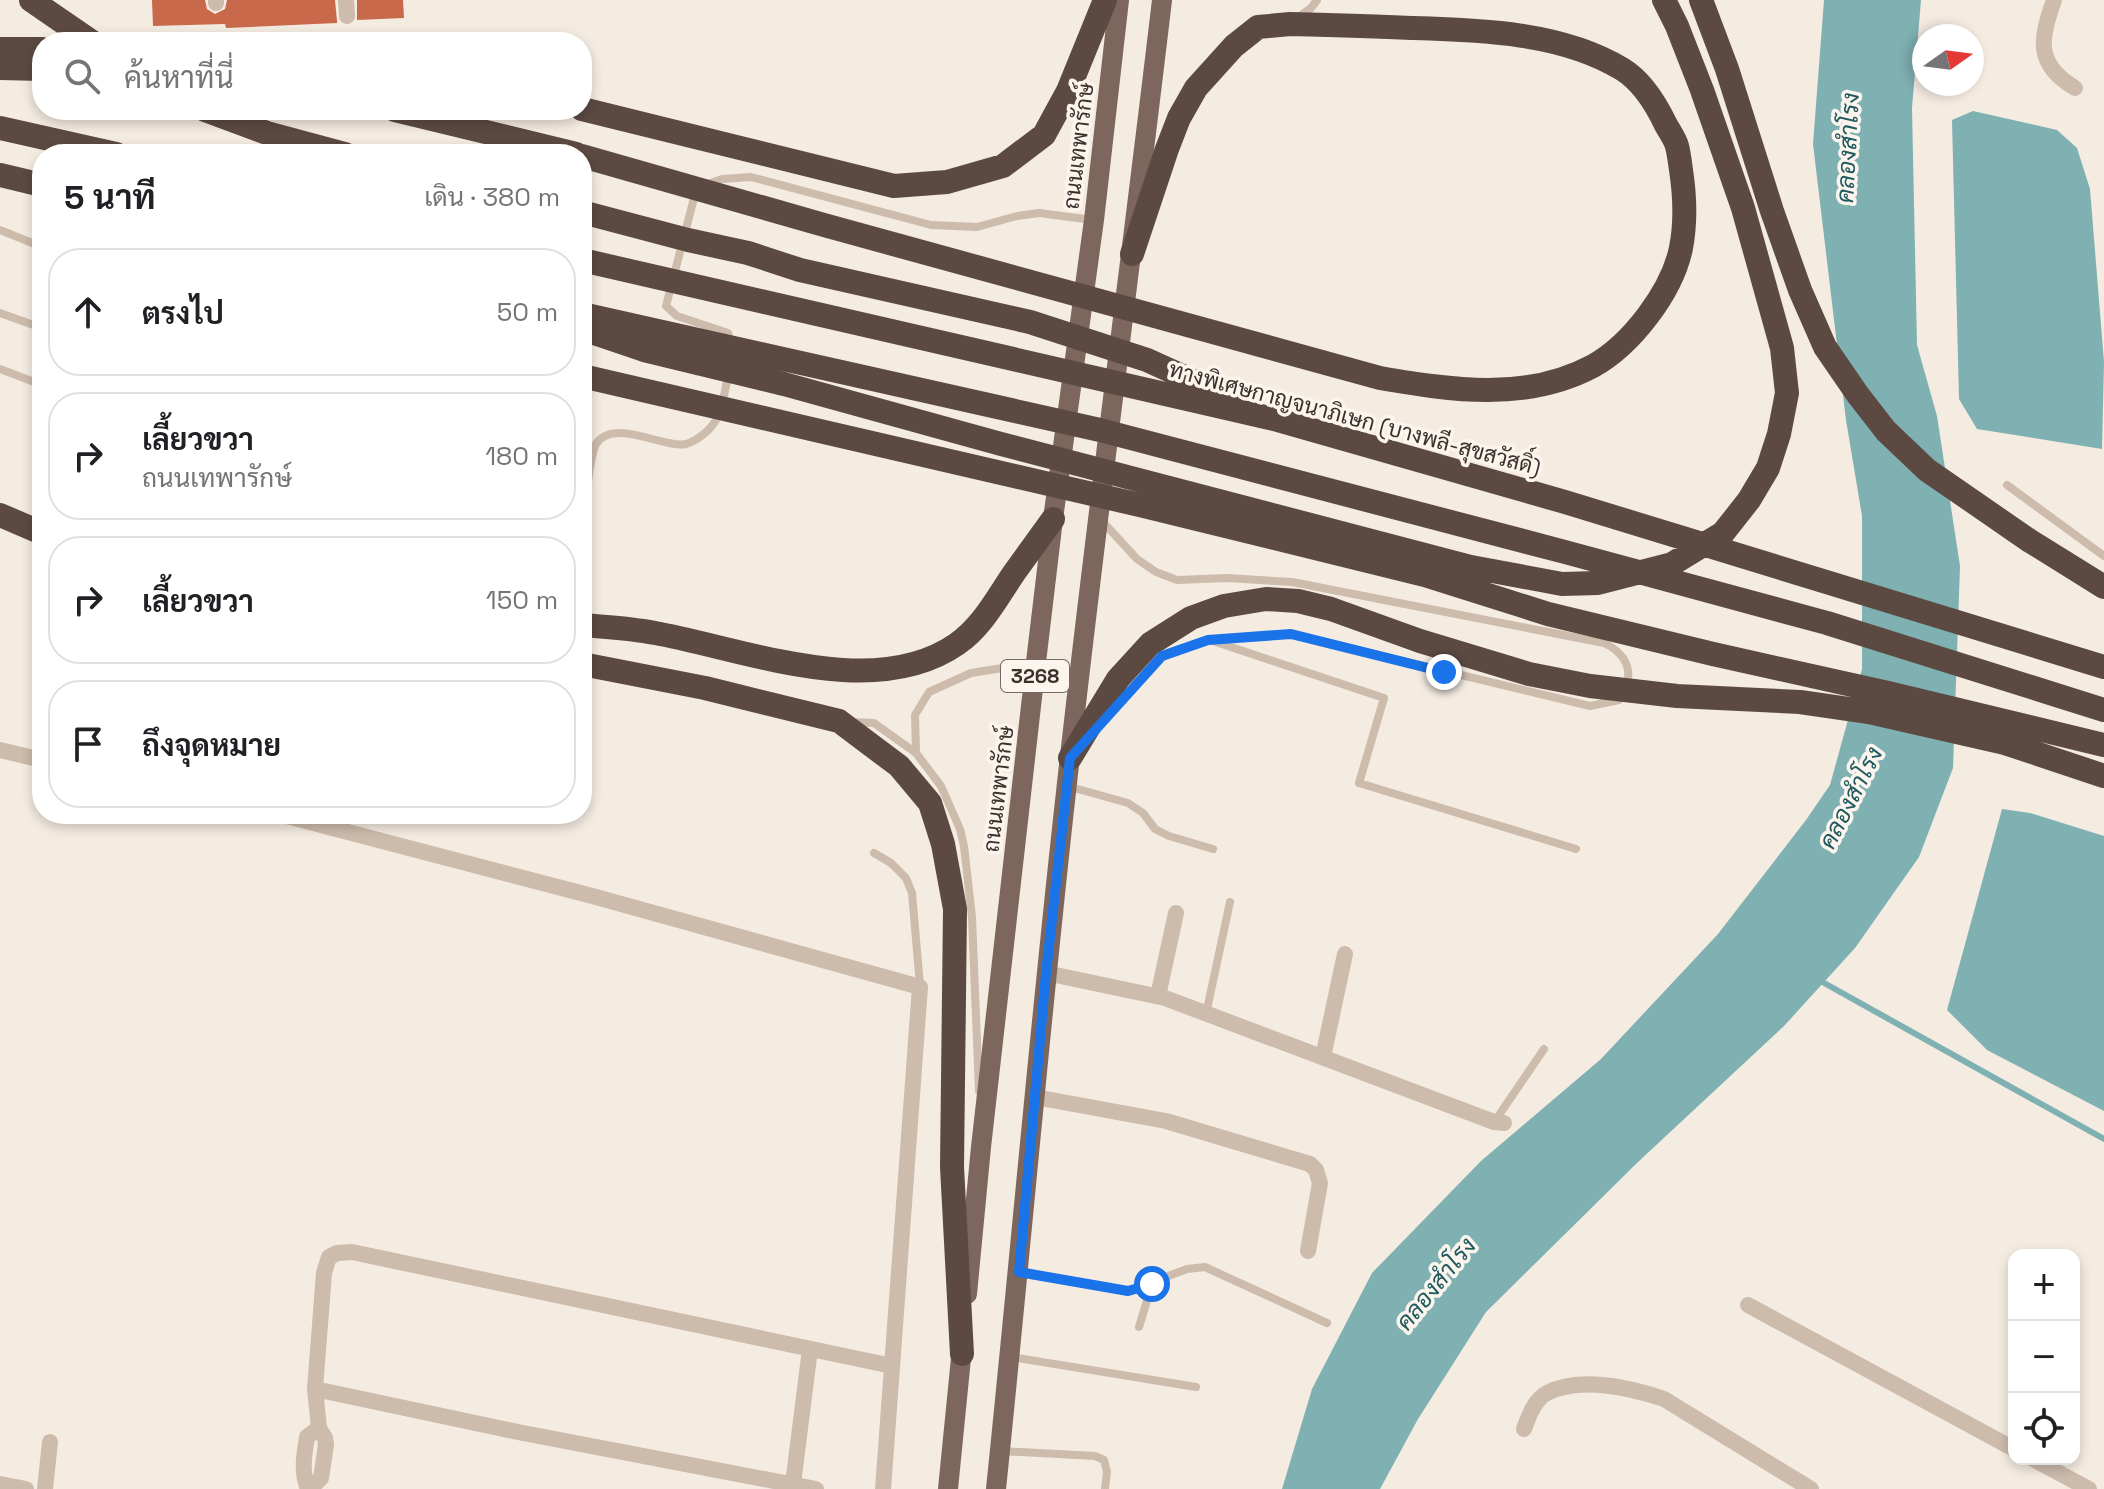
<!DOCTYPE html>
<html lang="th">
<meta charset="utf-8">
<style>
body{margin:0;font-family:"Space Grotesk",Sarabun,sans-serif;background:#f6f6f6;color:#202124}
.controls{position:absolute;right:24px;bottom:24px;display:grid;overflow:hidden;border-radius:16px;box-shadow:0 4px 12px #0003}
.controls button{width:72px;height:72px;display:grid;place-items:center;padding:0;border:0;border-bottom:2px solid #e0e0e0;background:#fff;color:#202124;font:40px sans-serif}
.compass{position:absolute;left:1912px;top:24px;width:72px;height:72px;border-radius:50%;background:#fff;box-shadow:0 4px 12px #0003;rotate:76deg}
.stop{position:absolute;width:24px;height:24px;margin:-18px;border:6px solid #1a73e8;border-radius:50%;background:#fff}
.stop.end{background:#1a73e8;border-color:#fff;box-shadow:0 2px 8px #0008}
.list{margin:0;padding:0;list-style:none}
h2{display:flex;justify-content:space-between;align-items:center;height:104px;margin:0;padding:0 32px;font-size:34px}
h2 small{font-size:26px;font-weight:400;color:#757577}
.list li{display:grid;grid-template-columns:52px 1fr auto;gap:24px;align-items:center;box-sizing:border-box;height:128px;margin:0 16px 16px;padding:0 16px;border:2px solid #e0e0e0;border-radius:32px}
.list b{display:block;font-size:30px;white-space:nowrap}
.list p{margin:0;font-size:26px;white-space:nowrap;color:#757577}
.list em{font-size:26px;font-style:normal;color:#757577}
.icon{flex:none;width:44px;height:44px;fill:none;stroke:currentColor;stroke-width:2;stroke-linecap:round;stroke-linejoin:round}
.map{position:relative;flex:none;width:2104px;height:1489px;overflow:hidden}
.search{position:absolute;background:#fff;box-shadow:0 4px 12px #0003;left:32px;top:32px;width:560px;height:88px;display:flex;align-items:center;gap:20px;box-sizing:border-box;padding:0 28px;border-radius:32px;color:#757577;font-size:30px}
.panel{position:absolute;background:#fff;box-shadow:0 4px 12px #0003;left:32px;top:144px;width:560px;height:680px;border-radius:32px}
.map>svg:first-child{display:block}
.water{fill:#7fb0b2}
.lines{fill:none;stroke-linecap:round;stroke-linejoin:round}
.stream{stroke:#7fb0b2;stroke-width:6}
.building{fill:#c8694b}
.service{stroke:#cdbbac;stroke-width:8}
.minor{stroke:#cdbbac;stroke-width:16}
.primary{stroke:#7d675c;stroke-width:20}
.motorway{stroke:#5c4a42;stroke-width:24}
.route{stroke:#1a73e8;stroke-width:10}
.labels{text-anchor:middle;stroke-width:7;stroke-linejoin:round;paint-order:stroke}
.shield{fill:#fbf5ee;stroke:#756b66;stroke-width:2}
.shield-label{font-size:20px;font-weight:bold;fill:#3b302b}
.street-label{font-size:22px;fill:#3b302b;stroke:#fbf5ee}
.water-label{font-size:24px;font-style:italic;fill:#1f5a5e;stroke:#fbf5ee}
</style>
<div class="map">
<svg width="2104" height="1489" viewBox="0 0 2104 1489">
<rect width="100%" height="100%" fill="#f4ebe1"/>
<path class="water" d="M1824 0H1921L1912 108 1917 345 1937 416 1960 566 1953 768 1919 857 1855 948 1784 1026 1638 1162 1486 1312 1418 1419 1380 1489H1282L1312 1389 1372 1273 1481 1161 1601 1059 1718 934 1806 820 1830 785 1862 669V516L1846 420 1813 144Z
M1973 111 2057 130 2077 148 2090 189 2104 362 2102 449 1977 429 1959 399 1952 120Z
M2002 809 2030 813 2104 836V1111L1987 1050 1947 1010Z"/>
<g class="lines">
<path class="stream" d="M1817 979 2104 1139"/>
</g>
<path class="building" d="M152 0H205L207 9 215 14 225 9 227 0H335L337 21V23L226 28 225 24 153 26Z
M357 0H403L404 18 357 20Z"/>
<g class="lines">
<path class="service" d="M1297 18 1311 8 1317 0
M708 184 722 179 751 177 931 225 977 227 1017 216 1039 213 1093 220
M698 193 694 198 666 306 677 316 728 333 732 344
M0 230 42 247
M0 313 42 328
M0 369 42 385
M2007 485 2104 556
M585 506C587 492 590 455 596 444 614 417 664 449 686 444 699 440 713 428 718 416 724 403 725 387 729 373
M1102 521 1137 559 1156 572 1177 580 1227 578 1292 582 1604 643C1629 655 1636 676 1619 700L1590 706 1291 634 1208 640 1162 656 1105 719
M1213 641 1384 698 1359 783 1576 849
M850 722 874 723 916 753 941 786 960 829 964 846 972 917 979 1091
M916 753 915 715 929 692 971 673 1035 663
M1067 786 1128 803 1143 813 1155 829 1169 836 1213 849
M874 853 891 863 906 878 912 893 920 986
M1206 1014 1230 902
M1495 1121 1544 1049
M1020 1273 1128 1291 1187 1269 1205 1267 1327 1323
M1139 1327 1152 1284
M1011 1357 1196 1387
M1001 1451 1095 1456 1104 1460 1107 1472 1105 1489"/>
<path class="minor" d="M216 0V3
M346 0 347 16
M2054 0C2040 40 2035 64 2075 88
M0 750 42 760
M279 814 596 897 920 987 883 1489
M1046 973 1165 998 1494 1122 1504 1123
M1158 996 1176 913
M1323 1057 1345 954
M1035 1097 1166 1121 1310 1164 1316 1170 1320 1183 1308 1251
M1748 1305 2014 1449
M315 1389 518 1432 816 1489
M1524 1429C1529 1416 1534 1400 1547 1393 1580 1376 1631 1388 1664 1399L1811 1489
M2033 1459 2089 1489
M0 1484 26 1489
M793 1484 810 1349
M45 1489 50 1442
M308 1489C301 1472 304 1456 307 1437L319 1428
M310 1489 321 1478 326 1445 325 1438 319 1428 315 1389 324 1273 329 1257 337 1253 352 1252 892 1366"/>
<path class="primary" d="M967 1294 981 1147 1036 662 1053 519 1094 220 1119 0
M948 1489 963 1338
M996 1489C1020 1257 1040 1024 1066 792 1095 528 1131 264 1162 0"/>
<path class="motorway" d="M31 0 92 42
M1701 0 1727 69 1772 211 1800 290 1825 347 1858 395 1886 431 1927 470 2030 541 2104 587
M0 49H42
M0 68 42 69
M582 109 894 186 947 182 1003 166 1044 135 1068 91 1105 0
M205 110 267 133 345 154
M395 110 576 154
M0 128 116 154
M582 156 824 225 1380 378C1451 390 1526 402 1593 366 1631 345 1672 292 1681 248 1686 222 1685 196 1681 170 1680 163 1679 154 1677 146 1675 139 1670 132 1666 125 1656 104 1642 81 1622 69 1561 32 1480 30 1411 28 1370 26 1330 25 1290 24L1258 27 1234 46 1196 88 1179 118 1167 149 1132 254
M0 175 42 185
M582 212 688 240 748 253 800 270 1030 322 1147 360 1235 400
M582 260 1274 419 1565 502 2104 667
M582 314 1100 430 1565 552 1827 623 2104 710
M582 329 644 350 784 384 1001 444 1471 567 1562 584 1598 583 1672 564 1723 533 1749 500 1768 468 1779 434 1787 393 1782 348 1743 208 1702 90 1677 26 1664 0
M582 376 1144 506 1425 575 1548 614 1713 654 1888 693 2104 745
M0 515 42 533
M582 625C606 627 631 628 655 633 744 649 874 702 957 644 982 627 997 598 1014 573 1027 555 1040 537 1053 519
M582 664 705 688 839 721 899 766 930 803 943 844 955 909 952 1167 962 1354
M1070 758 1118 679 1150 644 1191 618 1224 606 1266 599 1298 601 1331 609 1420 641 1529 674 1590 686 1677 696 1800 702 1869 712 2005 743 2104 776"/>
</g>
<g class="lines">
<path class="route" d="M1152 1284 1128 1291 1019 1272 1046 973 1070 758 1162 656 1208 640 1291 634 1444 672"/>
</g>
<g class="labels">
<rect class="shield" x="1001" y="660" width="68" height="32" rx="6"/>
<g class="shield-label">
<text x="1035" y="683">3268</text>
</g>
<g class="street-label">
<text transform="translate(1078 146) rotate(-83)" y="8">ถนนเทพารักษ์</text>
<text transform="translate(1355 418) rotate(15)" y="8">ทางพิเศษกาญจนาภิเษก (บางพลี-สุขสวัสดิ์)</text>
<text transform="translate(998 789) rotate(-83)" y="8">ถนนเทพารักษ์</text>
</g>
<g class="water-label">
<text transform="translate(1848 148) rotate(-87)" y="8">คลองสำโรง</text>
<text transform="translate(1851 798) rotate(-63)" y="8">คลองสำโรง</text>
<text transform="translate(1436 1284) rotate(-51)" y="8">คลองสำโรง</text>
</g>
</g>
</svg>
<div class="controls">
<button>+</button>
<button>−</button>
<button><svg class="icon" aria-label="locate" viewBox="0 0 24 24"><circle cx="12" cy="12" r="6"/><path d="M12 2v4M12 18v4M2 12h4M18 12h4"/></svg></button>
</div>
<svg class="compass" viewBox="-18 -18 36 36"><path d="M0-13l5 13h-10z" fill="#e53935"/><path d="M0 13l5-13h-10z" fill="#757577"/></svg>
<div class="stop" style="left:1152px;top:1284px"></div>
<div class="stop end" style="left:1444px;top:672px"></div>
<div class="search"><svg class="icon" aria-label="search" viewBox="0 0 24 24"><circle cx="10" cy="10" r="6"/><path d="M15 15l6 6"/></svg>ค้นหาที่นี่</div>
<section class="panel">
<h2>5 นาที<small>เดิน · 380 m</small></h2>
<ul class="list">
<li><svg class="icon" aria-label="ahead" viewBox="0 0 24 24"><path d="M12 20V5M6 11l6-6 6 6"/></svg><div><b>ตรงไป</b></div><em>50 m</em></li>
<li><svg class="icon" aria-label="right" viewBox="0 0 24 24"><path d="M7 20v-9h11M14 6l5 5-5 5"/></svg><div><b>เลี้ยวขวา</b><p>ถนนเทพารักษ์</p></div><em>180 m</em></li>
<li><svg class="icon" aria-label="right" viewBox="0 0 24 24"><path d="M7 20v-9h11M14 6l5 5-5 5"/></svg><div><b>เลี้ยวขวา</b></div><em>150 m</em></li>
<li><svg class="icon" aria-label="arrive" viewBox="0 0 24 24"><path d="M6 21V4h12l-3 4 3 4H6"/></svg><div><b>ถึงจุดหมาย</b></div></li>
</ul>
</section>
</div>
